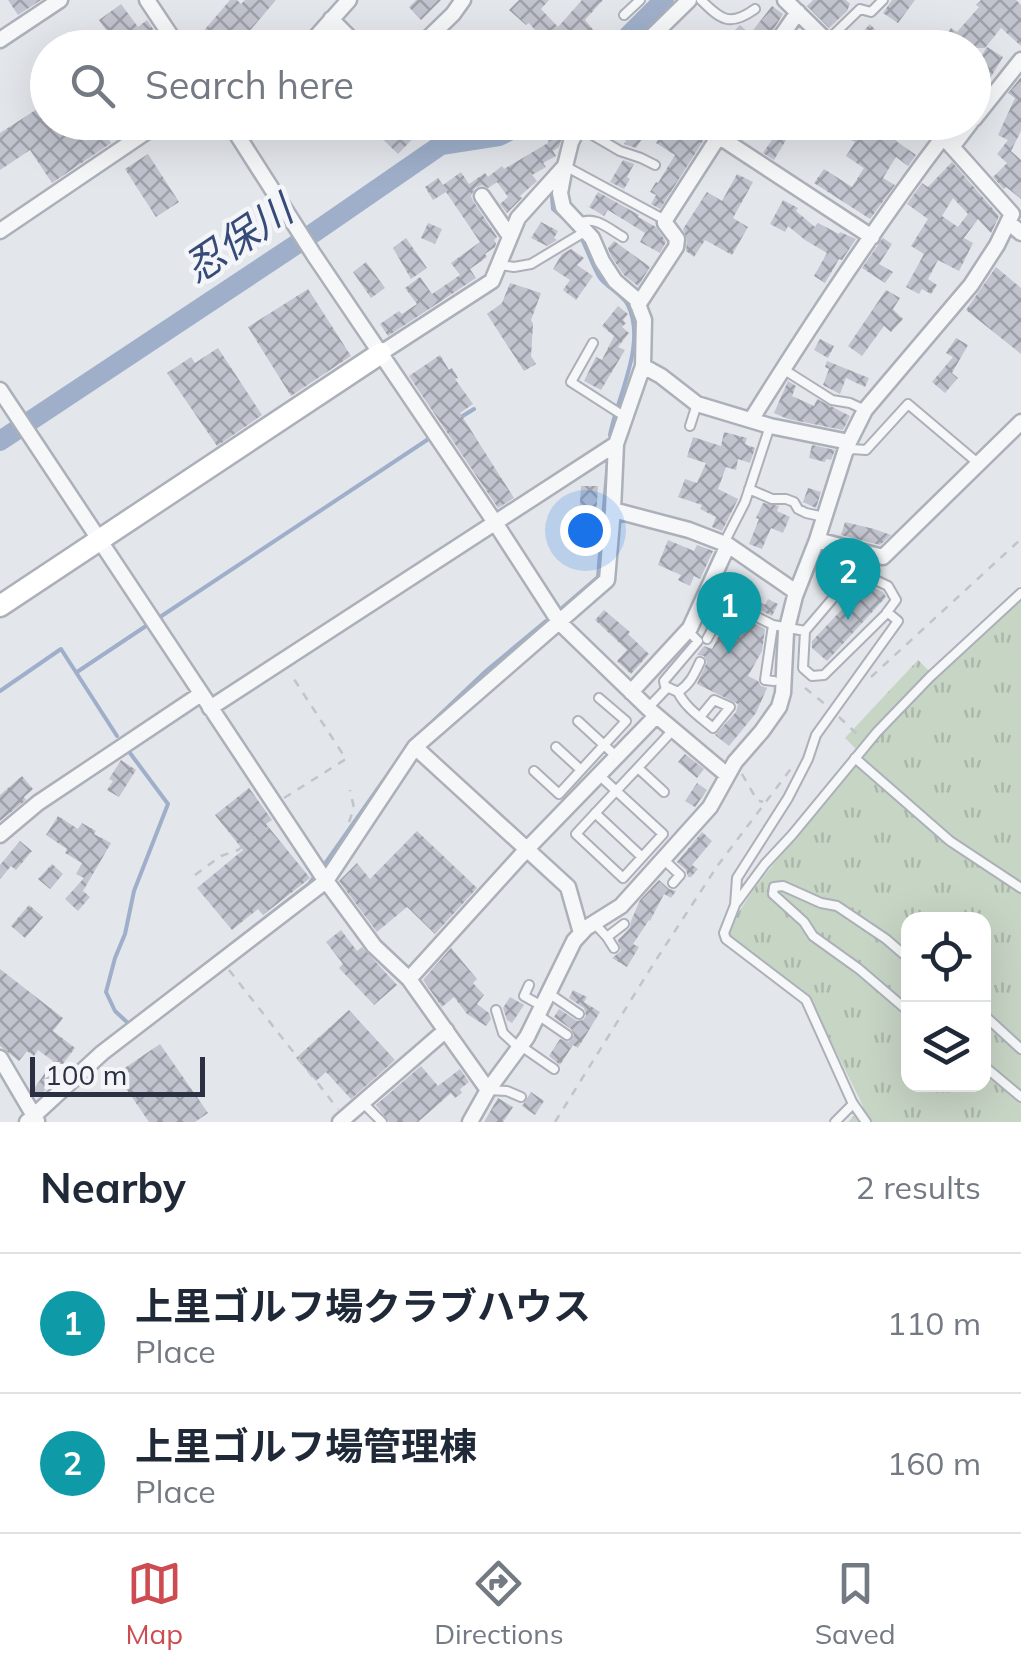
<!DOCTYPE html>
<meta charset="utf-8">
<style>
body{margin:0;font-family:Mulish,"Noto Sans JP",sans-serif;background:#f2f2f3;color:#1f2937}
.controls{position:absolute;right:30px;bottom:30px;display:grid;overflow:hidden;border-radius:20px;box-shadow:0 10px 40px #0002}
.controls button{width:90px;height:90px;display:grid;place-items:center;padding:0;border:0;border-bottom:2px solid #e0e1e3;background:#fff;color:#1f2937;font:50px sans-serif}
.scale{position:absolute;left:30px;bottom:25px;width:175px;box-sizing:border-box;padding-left:10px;border:5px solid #2b3143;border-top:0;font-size:28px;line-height:35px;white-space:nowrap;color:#2b3143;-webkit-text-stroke:8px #f3f5f8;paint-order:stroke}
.you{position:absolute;left:585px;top:530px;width:35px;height:35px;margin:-25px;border:8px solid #fff;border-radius:50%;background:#1a73e8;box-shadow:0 0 0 15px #1a73e833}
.badge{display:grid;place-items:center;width:65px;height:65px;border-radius:50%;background:#cd4c51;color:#fff;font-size:32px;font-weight:700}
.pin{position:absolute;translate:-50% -82px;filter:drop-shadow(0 2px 5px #0008)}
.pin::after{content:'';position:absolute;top:52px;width:35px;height:30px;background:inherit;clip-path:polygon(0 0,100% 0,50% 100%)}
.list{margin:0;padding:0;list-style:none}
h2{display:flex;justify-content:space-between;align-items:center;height:130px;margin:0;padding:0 40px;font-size:42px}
h2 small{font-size:32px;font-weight:400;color:#747a83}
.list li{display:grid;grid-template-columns:65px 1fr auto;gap:30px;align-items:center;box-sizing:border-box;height:140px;padding:0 40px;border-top:2px solid #e0e1e3}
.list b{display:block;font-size:38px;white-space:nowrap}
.list p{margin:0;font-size:32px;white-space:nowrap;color:#747a83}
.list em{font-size:32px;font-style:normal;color:#747a83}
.icon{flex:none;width:55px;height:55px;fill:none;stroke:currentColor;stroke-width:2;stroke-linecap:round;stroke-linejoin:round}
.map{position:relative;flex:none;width:1021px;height:1122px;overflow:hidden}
.search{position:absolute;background:#fff;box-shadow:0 10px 40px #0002;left:30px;right:30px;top:30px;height:110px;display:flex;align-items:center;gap:25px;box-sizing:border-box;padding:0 35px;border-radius:55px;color:#747a83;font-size:38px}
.sheet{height:410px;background:#fff}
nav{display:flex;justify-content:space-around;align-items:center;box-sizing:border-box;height:140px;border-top:2px solid #e0e1e3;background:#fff;font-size:28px;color:#747a83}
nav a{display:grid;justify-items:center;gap:5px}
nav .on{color:#cd4c51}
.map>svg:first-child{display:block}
.grass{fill:url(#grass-tufts);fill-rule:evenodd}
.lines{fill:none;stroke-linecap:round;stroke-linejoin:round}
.stream{stroke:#9fafca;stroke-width:4}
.river{stroke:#9fafca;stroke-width:20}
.building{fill:url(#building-cross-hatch);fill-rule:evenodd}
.lane-casing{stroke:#acb0b9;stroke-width:12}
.street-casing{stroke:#acb0b9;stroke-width:19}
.secondary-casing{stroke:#acb0b9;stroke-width:25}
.path{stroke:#c1c4ca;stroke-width:2.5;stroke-dasharray:8 8;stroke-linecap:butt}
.lane{stroke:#f6f7f9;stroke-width:8}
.street{stroke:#f6f7f9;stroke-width:14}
.secondary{stroke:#fff;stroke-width:20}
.labels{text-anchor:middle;stroke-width:9;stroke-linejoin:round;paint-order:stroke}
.water-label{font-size:40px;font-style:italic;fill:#364b77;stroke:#f3f5f8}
</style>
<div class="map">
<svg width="1021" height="1122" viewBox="0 0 1021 1122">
<defs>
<pattern id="grass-tufts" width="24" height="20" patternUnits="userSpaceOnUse" patternTransform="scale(2.5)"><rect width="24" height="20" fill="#c7d5c5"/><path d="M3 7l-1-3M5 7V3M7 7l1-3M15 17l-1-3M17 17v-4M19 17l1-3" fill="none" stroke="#abb7aa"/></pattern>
<pattern id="building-cross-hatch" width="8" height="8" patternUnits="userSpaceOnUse" patternTransform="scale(2.5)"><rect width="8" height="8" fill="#c1c4ce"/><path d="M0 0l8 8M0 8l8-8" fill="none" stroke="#9da0a9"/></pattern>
</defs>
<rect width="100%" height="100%" fill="#e3e6eb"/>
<path class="grass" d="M1021 598V1122H848L863 1106 810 999 727 933C746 896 771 867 797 836 819 809 840 782 862 755L845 738 918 660 936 678ZM908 919H984V1084H908Z"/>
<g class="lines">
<path class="stream" d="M550 142 556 122
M552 197 553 209 567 221
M580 235C587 248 592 265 600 278 608 288 622 294 628 305 647 344 617 397 610 435
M461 417 474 409
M562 608 598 577 608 460
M157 619 433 436
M77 672 149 624
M0 691 61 649 117 736
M426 728 486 671 546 621
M322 868 400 757
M156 1003 309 884 316 875
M129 1024 115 1011 106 992 115 958 125 934 134 891 168 804 130 753"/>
<path class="river" d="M616 48 664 0
M0 441 312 234 441 145 499 136 527 122"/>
</g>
<path class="building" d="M8 0H41L18 15Z
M230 0H237L241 4 245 0H276L235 48H189Z
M416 0H441L421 20 409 7Z
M519 0H549L541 9 558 27 582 0H603L585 20 596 33 580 48H557L544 36 542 38 529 23 526 25 509 10Z
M813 0H846L850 4 847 11 829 28 807 6Z
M892 0H915L898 23 883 13Z
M981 0H1016L1021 5V46L1001 28 985 48H939L951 28 957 32 979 7 976 5Z
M121 4 138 27 147 20 166 48H119L99 20Z
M772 6 783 14 762 48H752L733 32 740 25 750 34Z
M870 24 881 36 870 48H864L856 39Z
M987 47 1003 57 986 85 974 77V68Z
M1021 77V131L1011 151 1021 160V199L1006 187 1004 189 993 177 1007 163 997 154 1008 140 998 135 1015 98 1008 93Z
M48 102V122H98L111 143 52 183 30 150 0 170V133Z
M365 122H427V124L398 154Z
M698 122H715L660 209 651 204 656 195 650 192 656 182 658 183 675 155 656 143 666 128 688 138Z
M860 122 881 133 889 122H910L896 141 916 155 908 166 896 157 883 178 895 185 870 219 814 183 824 169 852 187 864 168 846 156 855 142 851 140Z
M633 129 644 136 636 148 624 144Z
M563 134 559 147 553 151 556 156 543 163 546 167 532 175 537 181 520 196 522 198 507 213 500 204 508 197 497 182 488 188 482 185 475 188 471 196 473 201 497 237 494 240 496 243 495 247 485 254 487 257 470 269 476 278 388 336 380 324 399 311 402 314 417 304 405 288 420 277 432 294 460 275 451 263 480 242 446 192 433 200 425 187 438 178 443 185 461 172 469 184 485 173 488 177 502 166 504 169Z
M776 134 786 140 774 160 763 153Z
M148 154 179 202 156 217 125 169Z
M623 160 634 164 627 177 630 179 624 189 610 182Z
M952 162 999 216 991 233 978 219 964 238 973 243 959 271 938 260 928 279 937 285 931 294 922 289 919 294 906 287 924 254 911 246 928 219 907 204 922 183 928 187ZM953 198 968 214 958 227 942 216Z
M737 174 753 182 733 218 748 227 732 255 705 240 694 257 686 251 687 239 683 229 707 192 722 201Z
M598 192 639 215 638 217 656 227 666 242 660 253 640 242 645 233 608 210 604 216 589 207Z
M783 200 798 208 796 211 815 227 818 223 839 234 840 232 856 239 842 260 839 259 825 283 814 276 827 253 805 240 788 226 785 232 770 224Z
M541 222 558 231 554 238 557 240 547 246 531 238Z
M428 223 442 229 435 244 421 238Z
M406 238 427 268 411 279 393 248Z
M883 238 892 244 879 264 893 272 885 283 862 268Z
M614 241 650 267 638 286 624 275 611 256 608 248Z
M571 249 584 258 577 265 593 276 576 300 563 290 570 280 553 269 562 254Z
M366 262 385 288 371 298 353 272Z
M996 267 1021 288V354L966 310Z
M510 283 541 293 531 320 533 324 531 356 536 364 524 371 487 314 502 303Z
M308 289 351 356 291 396 248 327Z
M886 290 900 298 893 309 903 319 891 332 884 326 862 356 848 346Z
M618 306 628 314 623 320 626 323 622 327 629 333 618 347 625 350 601 390 584 381 596 357 602 360 614 336 602 326Z
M956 338 968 345 952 373 958 378 945 393 932 382 953 357 946 353Z
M820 339 834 346 828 358 814 350Z
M218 348 262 415 217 446 167 373 191 357 195 363Z
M440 355 449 370 452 368 458 378 455 379 473 404 460 413 514 498 498 508 409 376Z
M827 361 869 378 865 387 846 378 840 394 823 385 829 369 825 367Z
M788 381 796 386 792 396 814 406 817 399 850 416 843 430 788 419 774 413Z
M724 432 747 438 745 444 755 448 750 463 738 459 736 470 726 467 718 489 738 499 722 531 712 527 716 517 700 509 702 505 678 497 685 479 697 483 706 463 687 457 693 437 721 446Z
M812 445 835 450 831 460 826 459 825 462 809 458Z
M581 486H598L596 519 579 518Z
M808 488 821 492 816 508 803 502Z
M763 503 779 506 777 511 790 517 783 533 771 528 762 549 749 544 759 519 756 518Z
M845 522 874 529 891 535 880 545 841 535Z
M668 540 694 551 697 545 713 551 700 579 694 576 690 586 678 580 681 575 658 565Z
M866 584 883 592 886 597 827 661 812 648V641Z
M748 595 765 605 768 599 778 604 772 616 744 602Z
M604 610 630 632 628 634 649 654 631 674 617 661 627 650 595 620Z
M731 612 765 629 762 651 748 676 758 681 761 686 767 688 756 713 729 746 715 735 736 712 738 704 697 684 707 662 704 656 697 655 704 646 712 649Z
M685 754 704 769 697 778 678 762Z
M121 760 136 770 119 797 107 790 113 781 109 779Z
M22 776 33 789 24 797 26 800 0 821V795Z
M697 783 707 790 695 807 685 801Z
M249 788 272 820 266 824 310 878 263 915 258 909 232 930 197 888 243 850 215 815Z
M58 816 78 829 82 823 96 831 94 834 111 843 83 891 90 897 78 911 65 899 84 878 76 874 82 863 65 853 67 849 46 835Z
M417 831 477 888 435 934 407 907 377 932 339 881 357 863 370 879Z
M702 832 712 841 692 865 698 869 691 877H688L686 870 677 862Z
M20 841 32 851 16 870 11 866 0 879V865Z
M52 864 63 874 50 889 38 879Z
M659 880 669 889 676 891 671 898 664 894 650 921 649 920 633 944 639 947 627 967 612 958 621 951 618 940 630 928 631 921 640 900Z
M29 905 43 917 25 938 11 926Z
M341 930 357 951 362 947 397 985 374 1005 339 968 343 964 326 942Z
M451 948 477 979 473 983 484 995 477 1004 489 1013 491 1019 486 1026 467 1014 454 997 442 1007 423 980Z
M0 969 63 1018 53 1031 75 1048 59 1069 63 1072 59 1078 55 1082 53 1081 39 1097 32 1092 53 1061 38 1050 34 1056 27 1051 19 1061 0 1046Z
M573 990 587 997 584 1002 600 1012 578 1048 573 1045 560 1065 549 1056 560 1039 569 1042 574 1035 571 1029 554 1017 559 1009 577 1021 583 1020 586 1016 584 1008 569 998Z
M510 997 524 1005 512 1023 507 1020 503 1008Z
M349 1010 395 1060 351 1099 326 1072 316 1081 296 1058Z
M160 1044 208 1113 195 1122H149L116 1074Z
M421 1066 438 1086 460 1069 469 1082 460 1089 462 1093 455 1098 451 1093 418 1122H389L376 1105Z
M531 1092 544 1101 535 1115 522 1106Z
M498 1098 513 1107 503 1122H484Z"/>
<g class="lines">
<defs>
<path id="lane" d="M701 0C721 20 730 27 755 9
M624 15 640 0
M827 41 860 9 871 12 883 0
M974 86 991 98
M434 122 442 130
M671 122 672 123
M579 127 620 151 641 158 655 165
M565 166 665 220
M579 223C595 215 609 229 623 237
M500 265 514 267 531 264 586 231
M593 343 571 382 627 418
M783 369 832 400 850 403 865 410
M690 426 697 404
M848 452 852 449 866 450 908 404 979 464
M749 489 772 499H786L794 502 798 509 806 513 824 517
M724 543 745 502 770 426
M773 625 765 680 774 681
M688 631 698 641 664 681 665 686 678 692C690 684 694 675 700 662
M707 639 727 602 773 625 805 631 803 668 812 676 824 675 885 615 896 600 888 586 865 575 846 583 805 631
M678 692C685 707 700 717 713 728L730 707 714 700 700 717
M648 708 667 688
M578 721 617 757
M556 747 581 770
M855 758 950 841 1021 888
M638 768 664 792
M534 771 559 794 626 721 599 698
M599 775 663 834 623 878 576 834C608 799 641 765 673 730
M595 813 642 857
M662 858 680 875 673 883
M737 902 765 864 792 835 877 732 930 677 1021 593
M594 923 607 937 614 948
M607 937 624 924
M908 958 886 939 837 906 821 903 783 886 774 887 773 894 804 922 813 936 859 969 908 1011
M529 985 524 996 542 1006
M550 994 579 1014
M496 1010 503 1033 519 1048
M538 1015 567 1035
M984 1015 1021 1049
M521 1046 554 1069
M984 1066 1021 1097
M488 1090 507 1091 521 1097
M852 1102 866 1122
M363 1103 382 1122
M835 1122 853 1104 806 1000 726 939 724 933 735 905 737 878 788 798 808 759 816 735 898 621 887 612"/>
<path id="street" d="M147 0 179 48
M785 0 834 48
M331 19 360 48
M0 40 60 0
M306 48 349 0
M418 48 453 14 463 0
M640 48 689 0
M773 48 798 12
M974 119 1021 60
M229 122 314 255 494 521 560 623 651 711 727 775
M718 136 872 237
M952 147 971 122
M482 196 509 235
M1008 222 1021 233
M0 231 161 122
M638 305 676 247 677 239 665 223V220L728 122
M381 353 492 281 518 218 564 167
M643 366 661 376 697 404 770 426 849 442
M0 390 321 874 374 946 409 979 488 1090
M751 420C811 324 874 228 943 137
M613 510 689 530 728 545 796 592
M817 540 883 557 1021 422
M631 692 690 628 728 545
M210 708 616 444
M415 747 568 887 581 933
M0 835 38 803 201 694
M409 979 526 850 656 716
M0 1058 37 1121
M27 1122 102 1053 326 881 415 747 607 580 613 510 616 444 643 366 644 320 636 299 615 281 602 261 592 238 563 207 560 193 565 166 571 142 581 122
M340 1122 446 1030
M470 1122 488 1090 527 1037 574 941 586 928 621 906 710 807 735 762 762 731 779 707 783 693 786 632 795 596 817 540 847 446 865 410 971 285 997 245 1012 214 930 122"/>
<path id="secondary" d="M0 606 381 353"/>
</defs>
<use href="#lane" class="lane-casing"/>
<use href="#street" class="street-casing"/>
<use href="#secondary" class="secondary-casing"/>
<path class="path" d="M871 677 1021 539
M805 688 826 705
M839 717 859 736
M742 774 757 800 763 802
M284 798 346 759 290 673
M349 822 354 808 350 790
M195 875 221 856 238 850 273 824
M229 970 338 1109
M555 1122 654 963 718 865 793 766"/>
<use href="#lane" class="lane"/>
<use href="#street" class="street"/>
<use href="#secondary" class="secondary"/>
</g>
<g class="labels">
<g class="water-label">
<text transform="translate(238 239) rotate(-34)" y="14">忍保川</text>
</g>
</g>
</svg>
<div class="controls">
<button><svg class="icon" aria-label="locate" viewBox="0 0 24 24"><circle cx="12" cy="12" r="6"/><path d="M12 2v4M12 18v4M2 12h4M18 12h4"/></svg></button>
<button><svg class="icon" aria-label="layers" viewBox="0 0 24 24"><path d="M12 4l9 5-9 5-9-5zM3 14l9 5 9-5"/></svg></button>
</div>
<div class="scale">100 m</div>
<div class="you"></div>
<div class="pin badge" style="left:729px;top:654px;background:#0f9aa8">1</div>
<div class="pin badge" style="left:848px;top:620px;background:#0f9aa8">2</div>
<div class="search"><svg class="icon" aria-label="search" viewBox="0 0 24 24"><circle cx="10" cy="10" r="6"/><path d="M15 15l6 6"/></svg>Search here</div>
</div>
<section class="sheet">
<h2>Nearby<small>2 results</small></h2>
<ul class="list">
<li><span class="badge" style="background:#0f9aa8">1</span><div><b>上里ゴルフ場クラブハウス</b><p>Place</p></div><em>110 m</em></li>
<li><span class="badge" style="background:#0f9aa8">2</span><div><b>上里ゴルフ場管理棟</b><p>Place</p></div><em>160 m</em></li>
</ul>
</section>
<nav>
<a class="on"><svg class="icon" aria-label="map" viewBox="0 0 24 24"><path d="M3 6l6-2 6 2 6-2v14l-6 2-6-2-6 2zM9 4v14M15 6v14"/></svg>Map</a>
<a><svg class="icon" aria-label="directions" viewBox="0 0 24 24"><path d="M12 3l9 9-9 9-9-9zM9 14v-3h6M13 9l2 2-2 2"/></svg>Directions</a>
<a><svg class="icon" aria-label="saved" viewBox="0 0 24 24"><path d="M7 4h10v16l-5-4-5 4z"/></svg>Saved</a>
</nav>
